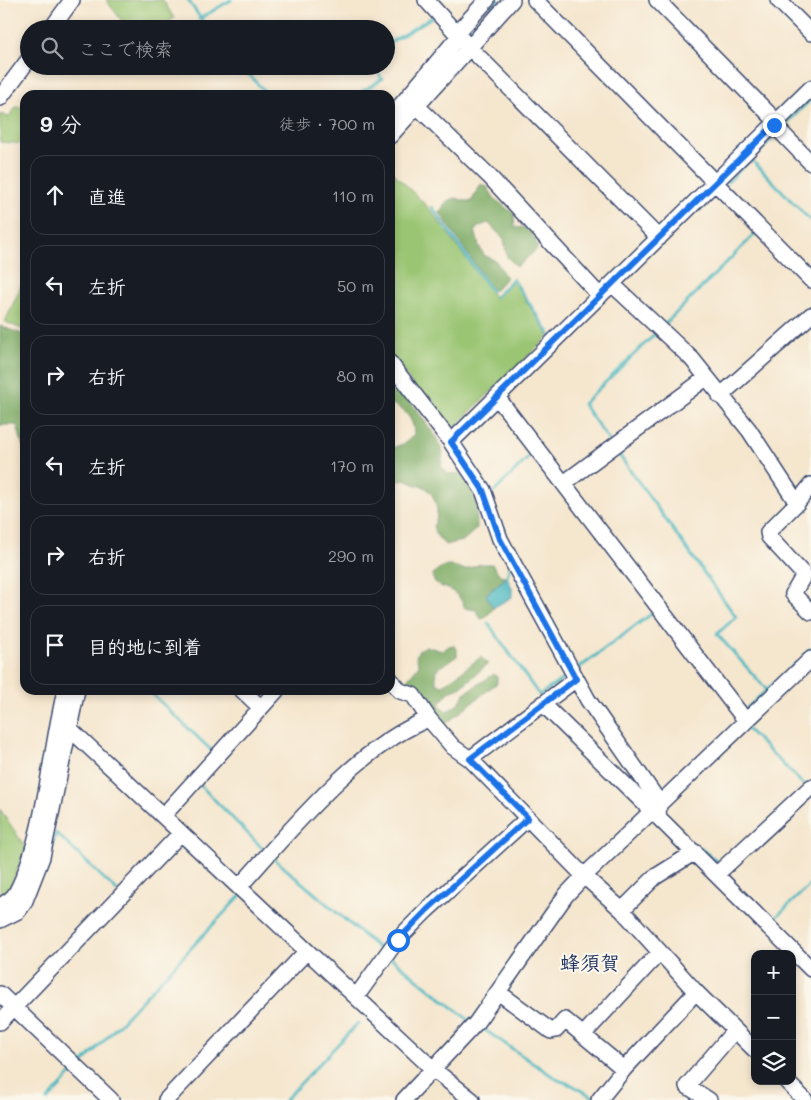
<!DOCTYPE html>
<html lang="ja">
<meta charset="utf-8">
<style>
body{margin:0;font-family:Mali,"Klee One",sans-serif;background:#20242c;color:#f1f3f6}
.controls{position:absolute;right:15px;bottom:15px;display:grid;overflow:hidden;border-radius:10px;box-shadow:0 2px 8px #0003}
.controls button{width:45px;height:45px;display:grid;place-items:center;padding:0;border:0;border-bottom:1px solid #363941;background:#171b24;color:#f1f3f6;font:25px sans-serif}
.stop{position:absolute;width:15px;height:15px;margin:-11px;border:4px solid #1a73e8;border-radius:50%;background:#fff}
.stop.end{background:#1a73e8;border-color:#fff;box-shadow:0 1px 5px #0008}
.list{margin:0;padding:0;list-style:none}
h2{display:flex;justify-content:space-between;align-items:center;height:65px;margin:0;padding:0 20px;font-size:21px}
h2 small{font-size:16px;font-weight:400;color:#9ea1a6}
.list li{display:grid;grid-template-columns:32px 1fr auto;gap:15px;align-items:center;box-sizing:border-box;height:80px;margin:0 10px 10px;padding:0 10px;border:1px solid #363941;border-radius:15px}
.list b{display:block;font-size:19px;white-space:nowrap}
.list em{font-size:16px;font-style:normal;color:#9ea1a6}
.icon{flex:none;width:28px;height:28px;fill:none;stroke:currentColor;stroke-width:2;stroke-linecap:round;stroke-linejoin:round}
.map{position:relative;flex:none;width:811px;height:1100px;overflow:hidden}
.search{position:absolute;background:#171b24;box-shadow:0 2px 8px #0003;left:20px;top:20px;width:375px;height:55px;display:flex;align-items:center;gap:12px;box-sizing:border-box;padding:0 18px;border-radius:28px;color:#9ea1a6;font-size:19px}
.panel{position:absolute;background:#171b24;box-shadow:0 2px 8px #0003;left:20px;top:90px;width:375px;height:605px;border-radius:15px}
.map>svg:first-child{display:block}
.green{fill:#9ac572;stroke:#5a7a68}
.forest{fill:#7baa64;stroke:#4b6c61}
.water{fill:#49b7c1;stroke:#327390}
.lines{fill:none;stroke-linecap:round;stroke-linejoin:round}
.stream{stroke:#49b7c1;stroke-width:3}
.minor-casing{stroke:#3c4a6f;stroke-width:18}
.minor{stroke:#fff;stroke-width:15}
.route{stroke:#1a73e8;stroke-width:6}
.labels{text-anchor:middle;stroke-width:4;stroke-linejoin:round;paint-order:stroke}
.quarter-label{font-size:20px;font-weight:bold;fill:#1b2f5e;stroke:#fbf7ec}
</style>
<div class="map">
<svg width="811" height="1100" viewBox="0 0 811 1100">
<rect width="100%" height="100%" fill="#fbf7ec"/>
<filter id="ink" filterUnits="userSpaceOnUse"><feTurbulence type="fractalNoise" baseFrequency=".02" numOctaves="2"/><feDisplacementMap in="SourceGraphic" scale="10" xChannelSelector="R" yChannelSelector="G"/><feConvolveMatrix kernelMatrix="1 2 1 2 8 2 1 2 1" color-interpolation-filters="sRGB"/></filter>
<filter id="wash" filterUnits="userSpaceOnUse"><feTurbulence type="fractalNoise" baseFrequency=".0096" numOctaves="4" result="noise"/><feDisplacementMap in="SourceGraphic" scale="20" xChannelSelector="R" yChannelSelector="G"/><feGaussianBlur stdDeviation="1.12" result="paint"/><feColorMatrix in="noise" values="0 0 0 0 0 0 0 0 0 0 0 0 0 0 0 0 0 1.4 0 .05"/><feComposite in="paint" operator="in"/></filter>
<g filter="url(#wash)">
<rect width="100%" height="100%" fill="#f5e6ce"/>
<path class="green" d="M163 0 174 18 160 29H112L122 21 106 0Z
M25 103V144L0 142V114L9 117 16 107H22Z
M390 169 429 208 495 298 513 281 549 336 449 432 390 355Z
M25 277V322L22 329 5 322Z
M0 809 26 848 10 890 0 898Z"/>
<path class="forest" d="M481 184 487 187 495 199 514 214 515 228 524 227C531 233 538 239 537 249L517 267 507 257 504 239 488 223 480 226 475 230 479 246 484 255 496 261 506 278 495 290H492L440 213 447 201 455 198 471 202Z
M0 326 25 335V454L17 425H0Z
M390 374 435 435 443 453 441 466 448 474 460 473C479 497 476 499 477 528L463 541 445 545 436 535 433 526C441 516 436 495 426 488 419 484 415 487 408 480L390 482V449L405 443 414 435C414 418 405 410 390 403Z
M480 564H492L500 575 507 577 488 592 494 608 485 618 481 619 476 610 465 608C455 582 437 593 432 576 439 564 453 564 465 570Z
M453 645 457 649V656L436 670V683L442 686 481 657 488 664 460 688 449 692 439 704 446 711C457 707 460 702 465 693L494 674 497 677V683L443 726 405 687 407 680 419 665 416 657 418 651 426 646 442 651 449 646Z"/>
<path class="water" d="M507 577 512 588V597L493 608 486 595Z"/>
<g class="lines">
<path class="stream" d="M188 0 208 29
M199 19 231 0
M465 36 498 0
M386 45 434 16
M241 66 268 95
M356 95 382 79 374 66
M783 127 811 99
M751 159 811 221
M728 182 776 135
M432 207 491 291
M495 297 513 279 551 336
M665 324 757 232
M610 442 583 404 655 334
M617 452 736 617 717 634 767 690
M493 493 533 453
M507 577 509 568
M488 623 539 695 566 677
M804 655 811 649
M579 668 654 612
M148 690 212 751V754
M745 710 796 663
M746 728 806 787
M198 783 264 850
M700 848 720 864
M275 856 273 858 382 951
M48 862 56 833 117 891
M775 918 811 884
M391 958 470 1021
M479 1026 558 1080 572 1085 595 1098
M81 1065 240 896
M48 1100 74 1071
M285 1100 358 1023"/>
</g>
</g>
<g filter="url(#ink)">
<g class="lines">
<defs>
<path id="minor" d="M426 0 469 47 659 238
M535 0 811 280
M657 0 777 122
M778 0 811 33
M51 29 72 0
M457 33 487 0
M0 98 29 59
M417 106 489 176 600 296
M390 118 459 36
M774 125 811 163
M390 136 512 0
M612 284 692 359 749 430 797 503
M390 363 451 442 483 490 500 539 588 700 659 802 658 817 811 969
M720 396 811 315
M497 397 746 721
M451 442 811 88
M564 483 706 378
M811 485 797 503 768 532 769 537 804 575 793 594 811 612
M390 679 400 691 413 695 429 719
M242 690 260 707
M543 704 657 816
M59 719 65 690
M69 728 433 1069 472 1100
M470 759 576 679
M163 816 277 690
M717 874 811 787
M239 887C289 832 359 745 429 719L453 747 470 759 584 876 622 910 696 992 755 1050
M0 906C7 902 13 899 17 891 41 845 49 771 59 719L71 722
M622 910 655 877 695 852
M0 920 18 911 24 903 42 857 77 690
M498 992 551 1031 556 1030 565 1020 624 1069
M0 994 111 1100
M356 997 397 940 427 910 528 818
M0 1022 181 833
M583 1035 660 952
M786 1081 805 1100
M166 1100 307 951
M404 1100 476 1023 566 895 584 876 811 659
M599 1100 624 1069 696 992
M709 1100 687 1086 735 1030"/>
</defs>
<use href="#minor" class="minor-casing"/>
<use href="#minor" class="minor"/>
</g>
</g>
<g class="lines" filter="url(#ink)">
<path class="route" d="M398 940 427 910 528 818 470 759 576 679 500 539 483 490 451 442 774 125"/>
</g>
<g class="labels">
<g class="quarter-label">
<text x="590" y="970">蜂須賀</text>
</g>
</g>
</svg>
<div class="controls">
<button>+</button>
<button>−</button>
<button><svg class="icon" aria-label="layers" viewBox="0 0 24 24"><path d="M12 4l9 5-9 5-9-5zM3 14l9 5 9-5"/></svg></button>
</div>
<div class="stop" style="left:398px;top:940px"></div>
<div class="stop end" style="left:774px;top:125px"></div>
<div class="search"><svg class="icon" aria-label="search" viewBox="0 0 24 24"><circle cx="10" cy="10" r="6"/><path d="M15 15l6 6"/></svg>ここで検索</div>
<section class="panel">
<h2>9 分<small>徒歩 · 700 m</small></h2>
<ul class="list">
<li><svg class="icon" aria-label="ahead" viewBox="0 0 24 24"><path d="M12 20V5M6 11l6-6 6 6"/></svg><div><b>直進</b></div><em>110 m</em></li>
<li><svg class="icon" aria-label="left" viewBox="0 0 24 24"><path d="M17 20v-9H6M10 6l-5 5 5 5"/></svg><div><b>左折</b></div><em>50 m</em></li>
<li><svg class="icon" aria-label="right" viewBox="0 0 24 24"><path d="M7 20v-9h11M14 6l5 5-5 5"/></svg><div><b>右折</b></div><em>80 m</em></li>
<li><svg class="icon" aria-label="left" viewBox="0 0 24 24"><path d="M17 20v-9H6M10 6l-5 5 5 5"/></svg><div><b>左折</b></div><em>170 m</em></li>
<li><svg class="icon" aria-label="right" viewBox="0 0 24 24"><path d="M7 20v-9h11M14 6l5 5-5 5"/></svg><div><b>右折</b></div><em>290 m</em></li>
<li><svg class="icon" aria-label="arrive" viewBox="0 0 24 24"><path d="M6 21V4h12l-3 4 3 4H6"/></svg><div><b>目的地に到着</b></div></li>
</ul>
</section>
</div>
